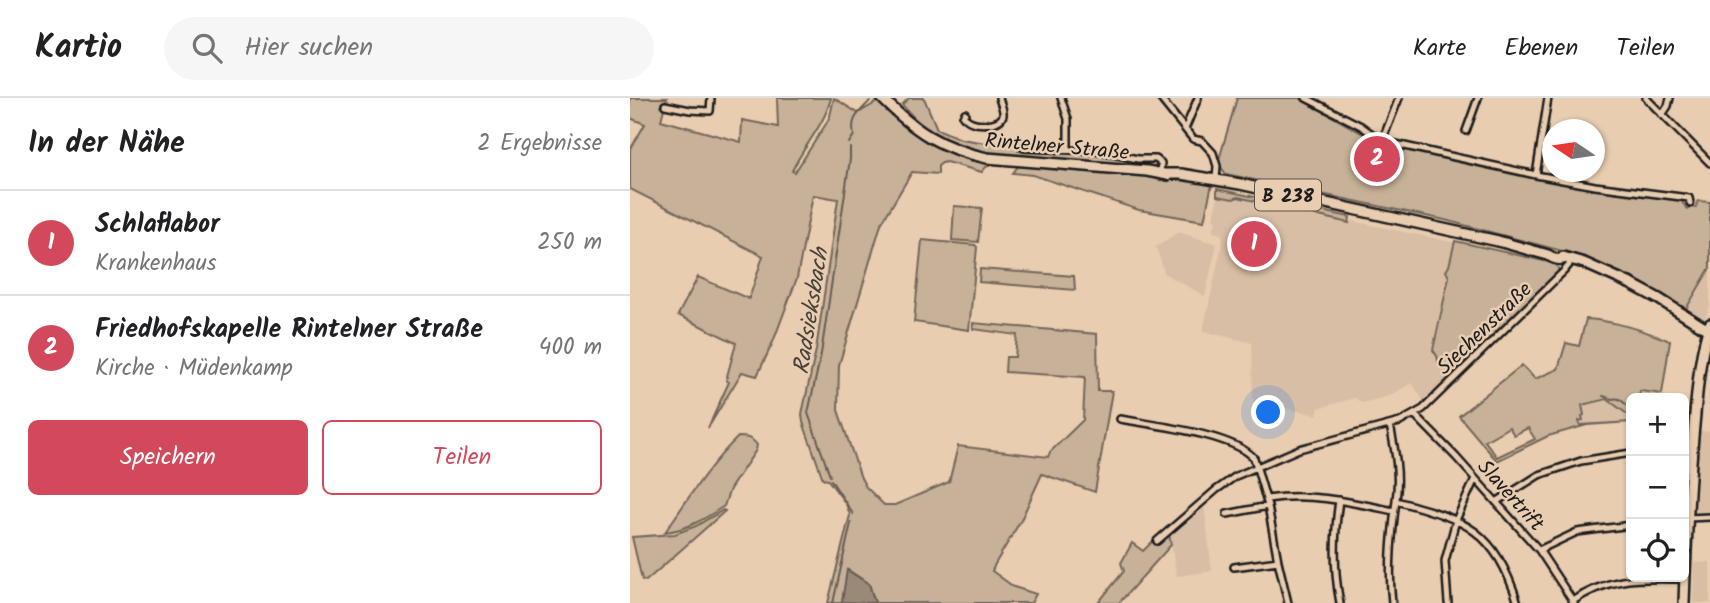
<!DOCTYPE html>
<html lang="de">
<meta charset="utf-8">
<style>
body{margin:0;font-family:Kalam,sans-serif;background:#f6f6f6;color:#202124}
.controls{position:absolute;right:21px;bottom:21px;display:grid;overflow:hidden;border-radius:10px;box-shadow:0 2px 5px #0004}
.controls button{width:63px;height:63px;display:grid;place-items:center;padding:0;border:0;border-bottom:2px solid #e0e0e0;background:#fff;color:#202124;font:35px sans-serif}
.compass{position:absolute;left:912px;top:21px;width:63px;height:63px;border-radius:50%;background:#fff;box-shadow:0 2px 5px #0004;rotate:283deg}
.you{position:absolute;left:639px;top:315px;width:24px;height:24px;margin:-18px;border:5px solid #fff;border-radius:50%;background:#1a73e8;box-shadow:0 0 0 10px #1a73e833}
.badge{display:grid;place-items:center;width:46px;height:46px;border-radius:50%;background:#d1495b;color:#fff;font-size:23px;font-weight:700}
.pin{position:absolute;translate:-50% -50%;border:4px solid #fff;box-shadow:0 2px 7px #0006}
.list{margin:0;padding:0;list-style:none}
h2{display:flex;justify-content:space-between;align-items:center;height:91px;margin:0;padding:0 28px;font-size:30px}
h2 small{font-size:23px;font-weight:400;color:#757577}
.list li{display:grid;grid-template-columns:46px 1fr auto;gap:21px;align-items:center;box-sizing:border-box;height:105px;padding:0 28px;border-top:2px solid #e0e0e0}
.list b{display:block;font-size:26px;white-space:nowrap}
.list p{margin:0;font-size:23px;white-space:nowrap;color:#757577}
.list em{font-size:23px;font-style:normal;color:#757577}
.actions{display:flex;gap:14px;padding:21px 28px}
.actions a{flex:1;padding:16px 0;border:2px solid #d1495b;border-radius:10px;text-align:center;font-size:24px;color:#d1495b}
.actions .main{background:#d1495b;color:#fff}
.icon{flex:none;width:38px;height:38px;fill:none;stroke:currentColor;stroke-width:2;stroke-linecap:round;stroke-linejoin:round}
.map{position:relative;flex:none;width:1080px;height:505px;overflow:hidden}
header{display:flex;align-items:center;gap:42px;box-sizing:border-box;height:98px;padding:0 35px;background:#fff;border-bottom:2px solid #e0e0e0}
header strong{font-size:33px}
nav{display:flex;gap:38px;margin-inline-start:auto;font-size:24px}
.search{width:490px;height:63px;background:#f6f6f6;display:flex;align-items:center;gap:18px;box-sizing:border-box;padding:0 24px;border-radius:38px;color:#757577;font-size:26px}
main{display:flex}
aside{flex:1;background:#fff}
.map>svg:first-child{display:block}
.built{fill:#d8bea4}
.green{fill:#c7b198;stroke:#72665a;stroke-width:2;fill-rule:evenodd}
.water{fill:#9b8978;stroke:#685d53;stroke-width:2}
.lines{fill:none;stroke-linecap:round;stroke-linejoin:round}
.stream{stroke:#685d53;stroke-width:2}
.street-casing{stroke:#1c1c1c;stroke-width:10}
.primary-casing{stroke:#1c1c1c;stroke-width:14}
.street{stroke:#e9cdb0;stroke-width:5}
.primary{stroke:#e9cdb0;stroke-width:9}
.labels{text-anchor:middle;stroke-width:5;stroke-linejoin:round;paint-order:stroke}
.shield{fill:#e9cdb0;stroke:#5a5148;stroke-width:2}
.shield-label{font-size:19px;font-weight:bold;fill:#1c1c1c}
.street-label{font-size:21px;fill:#1c1c1c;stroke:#e9cdb0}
.water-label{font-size:23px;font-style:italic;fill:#48423c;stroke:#e9cdb0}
</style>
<header>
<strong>Kartio</strong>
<div class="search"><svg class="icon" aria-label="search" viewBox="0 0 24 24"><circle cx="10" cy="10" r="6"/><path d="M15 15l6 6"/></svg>Hier suchen</div>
<nav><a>Karte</a><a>Ebenen</a><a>Teilen</a></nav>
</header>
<main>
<aside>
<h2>In der Nähe<small>2 Ergebnisse</small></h2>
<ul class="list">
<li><span class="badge">1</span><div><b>Schlaflabor</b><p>Krankenhaus</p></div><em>250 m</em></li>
<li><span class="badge">2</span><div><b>Friedhofskapelle Rintelner Straße</b><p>Kirche · Müdenkamp</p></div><em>400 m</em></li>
</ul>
<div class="actions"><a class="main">Speichern</a><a>Teilen</a></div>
</aside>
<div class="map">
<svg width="1080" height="505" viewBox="0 0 1080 505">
<rect width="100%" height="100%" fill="#e9cdb0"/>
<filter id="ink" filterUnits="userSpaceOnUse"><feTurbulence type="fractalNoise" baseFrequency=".0143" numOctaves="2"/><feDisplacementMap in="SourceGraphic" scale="14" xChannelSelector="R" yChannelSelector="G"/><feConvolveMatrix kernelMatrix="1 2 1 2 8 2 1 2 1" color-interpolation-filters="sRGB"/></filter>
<g filter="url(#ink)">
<path class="built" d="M588 99 603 101 608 99 927 166 929 176 795 305 782 285 759 298 732 305 725 300 689 310 687 317 623 303 622 245 573 233 593 141 591 136 583 134 586 122 583 121Z
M548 134 587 146 575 198 535 176 526 149Z
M1080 171V206L1076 219 1072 221 1057 211Z
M977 301 1001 319V323L950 327 949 323 953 322 952 307Z
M1069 333 1080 334V415L1064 417Z
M574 407 582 473 547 478 539 436Z
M1080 464V505H1063L1064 465Z"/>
<path class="green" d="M0 0H37L31 22 111 44 112 22 148 29 147 0H201C194 28 174 47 162 73L165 74 196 26 200 18 204 0 228 15 247 4 249 1C289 40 309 55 366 64L356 69 352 74 316 64 312 65 308 68V76L282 74 251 126 209 267 208 312 231 380 236 389 254 407H265L319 384 328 348 418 359 420 354 453 322 455 279 375 274 376 259H385L387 237 343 231V225L467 236 468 293H482L465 394 412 376 391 422 365 466 362 473 384 489 406 496 401 505H245L239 486 218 472 212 504 217 505H198L220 417 216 406 198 382 193 381 173 324 172 316 186 252 208 101 183 97 167 180 143 244 127 278 112 274 78 330 99 284 96 282 106 245 48 217 68 179 119 201 133 158 0 91V52L15 26 0 20Z
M279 0H294L307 31 331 41 363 46H387L388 53 464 57 499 62 498 67C473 65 447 63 421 61 382 58 334 58 300 33 289 26 281 16 272 7Z
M607 0H669L753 47 949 88 1050 101 1057 111 1066 109 1068 103 1080 104V170L1056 211 1005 181 951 158 815 122 596 76 588 65Z
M389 67 554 81 582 86 574 123 509 112 403 77 383 75Z
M587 91 720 119 719 125 608 99 603 101 587 98Z
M324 108 352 110 348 144 322 142Z
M292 142 345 147 347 149 339 232 284 224Z
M825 143 927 166 929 176 826 274 809 266 807 258 803 252 819 179 816 173 819 168Z
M350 171 444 178 445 192 349 184Z
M956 221C986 223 1013 232 1040 243L1032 296 1010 293 1009 300H1001V319L977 301 952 307 954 317 952 318 953 322 949 323 950 327 1001 324 957 327 918 338 867 363 829 318 892 267 905 281 928 271 936 245 949 248ZM879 329 884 337 898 330 905 341 867 359 855 343Z
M108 339C117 339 122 340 127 347L126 352 100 391 94 408C76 420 57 432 35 434 58 401 79 367 108 339Z
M93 412 95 413 16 483 12 482 2 439 45 436 66 428Z
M539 436 541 447 489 505H468L494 473 491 465 502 445 513 453 525 441 530 444Z"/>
<path class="water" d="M217 472 239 486 245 505 212 504Z"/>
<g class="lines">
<path class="stream" d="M219 45 224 37C219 18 233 13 242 0
M973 298 982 301C992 298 993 307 1001 309
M200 378 178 315 191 256 220 61V50
M201 382 223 416
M203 505 221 425"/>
<defs>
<path id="street" d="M431 0 438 21V51
M530 0 563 41 572 43 583 55 587 68 586 81
M676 0 731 28 752 43 906 77 965 88 1059 100 1060 105
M1016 0 1080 65
M35 7 60 12 80 13 81 0
M335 15 333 18C337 21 338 23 342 24 350 27 371 27 373 17 374 12 370 4 369 0
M1032 17 1038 8 1040 0
M555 31 568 0
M836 33 848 0
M752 43 769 0
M394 50 467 53 508 61H526L531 65 530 75
M906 77 918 0
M785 317 826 359 909 452 944 505
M490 321C523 327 603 336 624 360L638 408 648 463 658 505
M760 327C765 352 770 377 766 402 762 436 758 471 762 505
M637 401C680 394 721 404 764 413
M709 402C704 437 703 470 710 505
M766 403C837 422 864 431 888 505
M866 404 909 377 951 363 1001 355
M597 416 638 408
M1057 420 1080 419
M527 443 586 392 606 378 669 351 770 324 793 311 934 173 939 167V161
M909 452 947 434 1001 427
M604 469 648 463
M943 503C982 477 1011 481 1055 481
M818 505 815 463 826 422 845 381"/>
<path id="primary" d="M252 0C285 33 310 50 357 60L517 73 538 77
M534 76H551L610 86 868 143 918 157C924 161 929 163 936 160
M933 159 954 165 1001 186 1029 201 1078 232
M1054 505C1056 442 1059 379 1065 316 1068 285 1070 255 1080 226"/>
</defs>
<use href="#street" class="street-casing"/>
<use href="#primary" class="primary-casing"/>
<use href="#street" class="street"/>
<use href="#primary" class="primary"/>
</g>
</g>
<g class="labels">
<rect class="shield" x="625" y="81.5" width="66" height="31" rx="5"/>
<g class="shield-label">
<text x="658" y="104">B 238</text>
</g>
<g class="street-label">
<text transform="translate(427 48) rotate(5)" y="7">Rintelner Straße</text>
<text transform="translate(854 230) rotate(-44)" y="7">Siechenstraße</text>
<text transform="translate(881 397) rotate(48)" y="7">Slavertrift</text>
</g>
<g class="water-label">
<text transform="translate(180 213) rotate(-81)" y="8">Radsieksbach</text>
</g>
</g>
</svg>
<div class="controls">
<button>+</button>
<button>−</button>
<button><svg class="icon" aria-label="locate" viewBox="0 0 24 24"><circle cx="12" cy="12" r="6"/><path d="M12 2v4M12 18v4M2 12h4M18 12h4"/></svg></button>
</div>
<svg class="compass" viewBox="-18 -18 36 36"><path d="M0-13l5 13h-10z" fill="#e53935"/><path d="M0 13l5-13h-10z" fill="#757577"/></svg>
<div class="you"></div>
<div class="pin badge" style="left:624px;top:146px">1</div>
<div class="pin badge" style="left:747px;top:61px">2</div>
</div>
</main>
